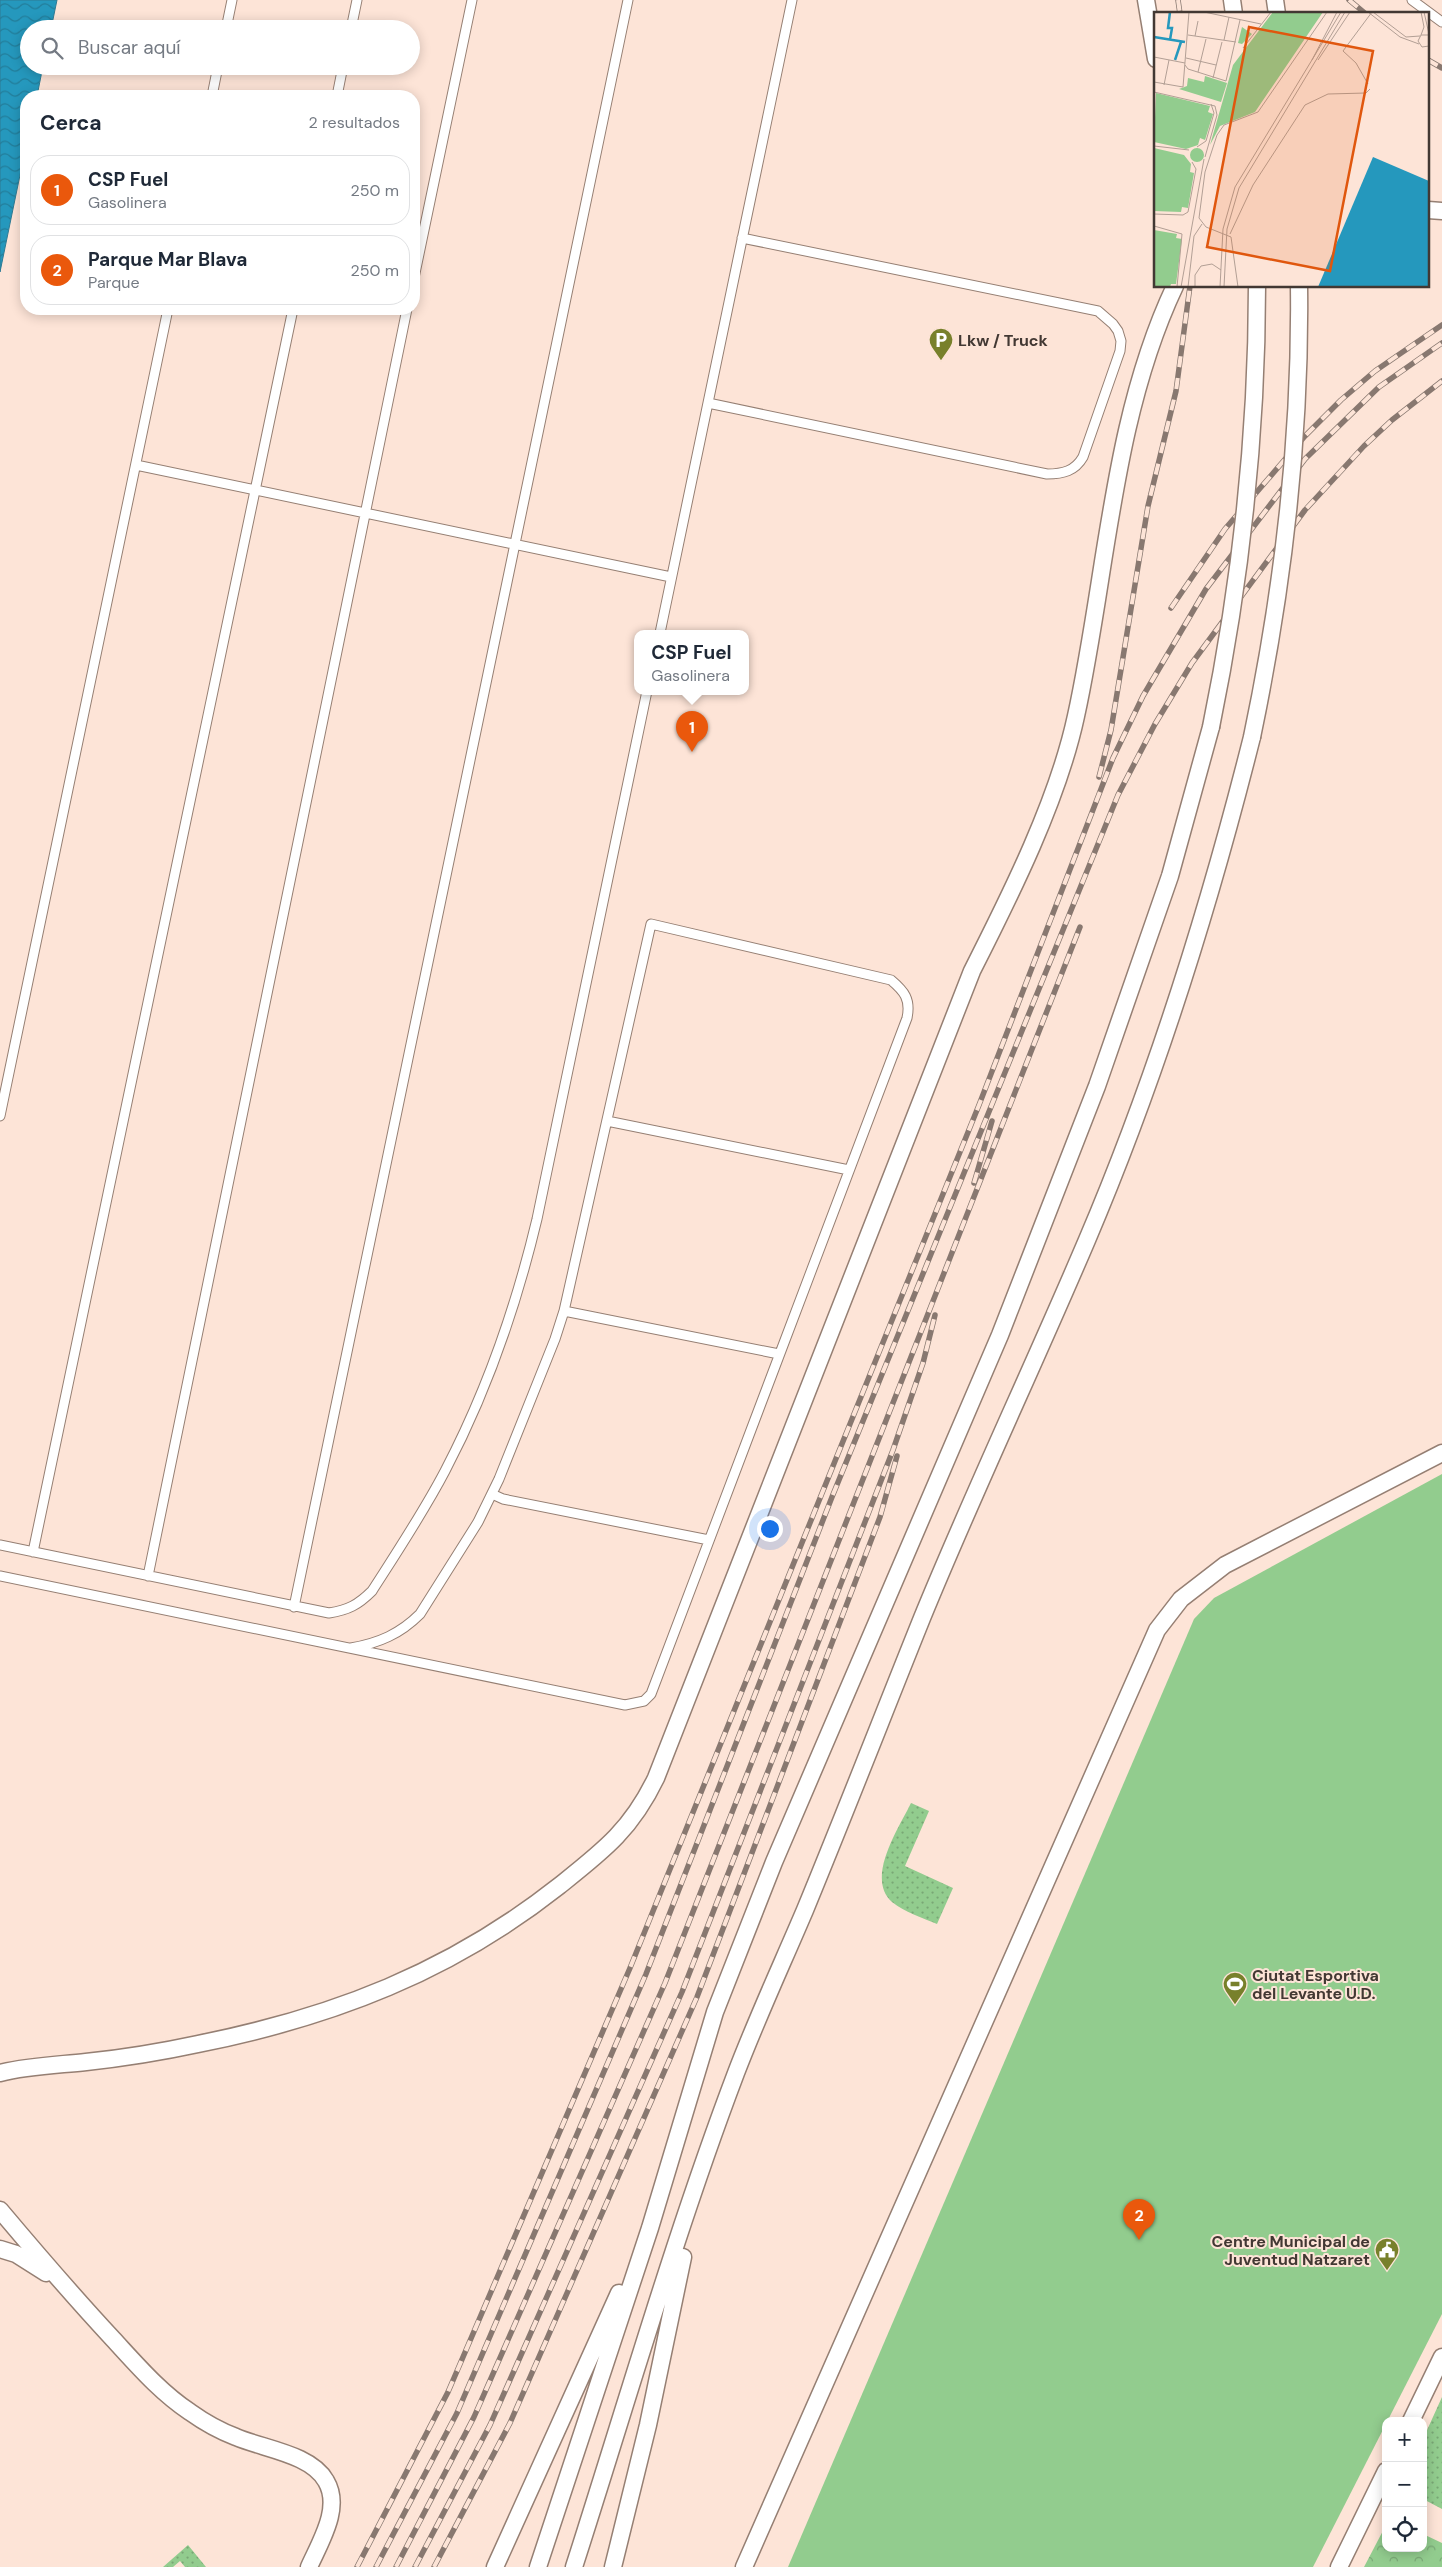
<!DOCTYPE html>
<html lang="es">
<meta charset="utf-8">
<style>
body{margin:0;font-family:"DM Sans",sans-serif;background:#f2f2f3;color:#1f2937}
.controls{position:absolute;right:15px;bottom:15px;display:grid;overflow:hidden;border-radius:10px;box-shadow:0 2px 12px #0003}
.controls button{width:45px;height:45px;display:grid;place-items:center;padding:0;border:0;border-bottom:1px solid #e0e1e3;background:#fff;color:#1f2937;font:25px sans-serif}
.you{position:absolute;left:769px;top:1528px;width:18px;height:18px;margin:-12px;border:4px solid #fff;border-radius:50%;background:#1a73e8;box-shadow:0 0 0 8px #1a73e833}
.badge{display:grid;place-items:center;width:32px;height:32px;border-radius:50%;background:#ea580c;color:#fff;font-size:16px;font-weight:700}
.pin{position:absolute;translate:-50% -41px;filter:drop-shadow(0 1px 2px #0008)}
.pin::after{content:'';position:absolute;top:26px;width:18px;height:15px;background:inherit;clip-path:polygon(0 0,100% 0,50% 100%)}
.popup{position:absolute;left:634px;top:630px;width:115px;height:65px;box-sizing:border-box;display:grid;place-content:center;border-radius:10px;background:#fff;filter:drop-shadow(0 1px 4px #0005);font-size:16px;white-space:nowrap;color:#747a83}
.popup b{font-size:19px;color:#1f2937}
.popup::after{content:'';position:absolute;left:50%;top:100%;margin-left:-10px;border:10px solid transparent;border-top-color:#fff}
.list{margin:0;padding:0;list-style:none}
h2{display:flex;justify-content:space-between;align-items:center;height:65px;margin:0;padding:0 20px;font-size:21px}
h2 small{font-size:16px;font-weight:400;color:#747a83}
.list li{display:grid;grid-template-columns:32px 1fr auto;gap:15px;align-items:center;box-sizing:border-box;height:70px;margin:0 10px 10px;padding:0 10px;border:1px solid #e0e1e3;border-radius:20px}
.list b{display:block;font-size:19px;white-space:nowrap}
.list p{margin:0;font-size:16px;white-space:nowrap;color:#747a83}
.list em{font-size:16px;font-style:normal;color:#747a83}
.icon{flex:none;width:28px;height:28px;fill:none;stroke:currentColor;stroke-width:2;stroke-linecap:round;stroke-linejoin:round}
.map{position:relative;flex:none;width:1442px;height:2567px;overflow:hidden}
.search{position:absolute;background:#fff;box-shadow:0 2px 12px #0003;left:20px;top:20px;width:400px;height:55px;display:flex;align-items:center;gap:12px;box-sizing:border-box;padding:0 18px;border-radius:28px;color:#747a83;font-size:19px}
.panel{position:absolute;background:#fff;box-shadow:0 2px 12px #0003;left:20px;top:90px;width:400px;height:225px;border-radius:20px}
.map>svg:first-child{display:block}
.grass{fill:url(#grass-dots)}
.park{fill:url(#park-crowns)}
.pitch{fill:#92cc8e}
.water{fill:url(#water-waves);stroke:#2e7b94}
.lines{fill:none;stroke-linecap:round;stroke-linejoin:round}
.service-casing{stroke:#957f73;stroke-width:11}
.minor-casing{stroke:#957f73;stroke-width:19}
.service{stroke:#fff;stroke-width:9}
.minor{stroke:#fff;stroke-width:16}
.rail-casing{stroke:#887870;stroke-width:5.5}
.rail{stroke:#fde4d7;stroke-width:4;stroke-dasharray:11;stroke-linecap:butt}
.minor-bridge-casing{stroke:#957f73;stroke-width:19;stroke-linecap:butt}
.minor-bridge{stroke:#fff;stroke-width:16}
.labels{text-anchor:middle;stroke-width:4;stroke-linejoin:round;paint-order:stroke}
.poi-label{font-size:16px;font-weight:bold;fill:#423833;stroke:#fde4d7;text-anchor:start}
.inset-river{fill:none;stroke:#2598bd;stroke-width:2.5}
.inset-road{fill:none;stroke:#b29f95;stroke-width:1}
.view{fill:#e0570e;fill-opacity:0.15;stroke:#e0570e;stroke-width:2.5}
.inset-edge{fill:none;stroke:#423833;stroke-width:2.5}
</style>
<div class="map">
<svg width="1442" height="2567" viewBox="0 0 1442 2567">
<defs>
<pattern id="grass-dots" width="8" height="8" patternUnits="userSpaceOnUse" patternTransform="scale(1.25)"><rect width="8" height="8" fill="#92cc8e"/><path d="M2 2h.1M6 6h.1" fill="none" stroke="#79a775" stroke-width="1.8" stroke-linecap="round"/></pattern>
<pattern id="park-crowns" width="20" height="18" patternUnits="userSpaceOnUse" patternTransform="scale(1.25)"><rect width="20" height="18" fill="#92cc8e"/><path d="M2 6a3 3 0 1 1 6 0M12 15a3 3 0 1 1 6 0" fill="none" stroke="#79a775"/></pattern>
<pattern id="water-waves" width="16" height="10" patternUnits="userSpaceOnUse" patternTransform="scale(1.25)"><rect width="16" height="10" fill="#2598bd"/><path d="M0 5q4-4 8 0t8 0" fill="none" stroke="#227d9a"/></pattern>
</defs>
<rect width="100%" height="100%" fill="#fde4d7"/>
<path class="grass" d="M911 1803 929 1811 905 1866 953 1888 937 1924C923 1918 904 1912 892 1902 865 1878 899 1828 911 1803Z
M1442 2397V2509L1423 2499V2439Z
M188 2545 206 2567H185L180 2561 173 2567H163Z"/>
<path class="park" d="M1386 2525V2548H1423V2534L1442 2543V2567H1364Z"/>
<path class="pitch" d="M1442 1474V2314L1313 2567H788L1194 1619 1214 1598Z"/>
<path class="water" d="M0 0H57L51 29H29V66H43L37 96H26V146L0 272Z"/>
<g class="lines">
<defs>
<path id="service" d="M1412 0 1442 22
M226 29 232 0
M351 29 357 0
M212 96 218 66
M337 96 343 66
M414 278 472 0
M708 403 1047 474C1063 474 1075 471 1083 457L1120 351 1121 341 1118 331 1113 324 1098 311 742 238
M136 465 671 577
M660 633 792 0
M0 1116 168 309
M607 1121 849 1170
M564 1311 779 1354
M492 1494 503 1499 709 1540
M0 1545 329 1613C348 1610 358 1605 372 1591 397 1552 423 1513 445 1471 487 1391 516 1307 537 1219L647 691
M33 1552 293 309
M0 1576 625 1705 644 1701 651 1694 907 1018C911 999 904 991 891 980L651 924 564 1311 555 1339 499 1479 478 1522 420 1614C400 1634 379 1643 351 1648
M148 1576 407 309
M294 1607 628 0"/>
<path id="minor" d="M1146 0 1156 59
M1232 0 1234 14
M1275 0 1277 14
M1428 210 1442 211
M0 2073C27 2066 58 2065 86 2062 124 2058 161 2052 198 2044 333 2017 450 1972 559 1886 603 1851 631 1830 656 1778L972 971C1011 894 1058 800 1076 716 1107 575 1112 419 1175 286
M0 2210C37 2254 74 2297 113 2339 137 2365 160 2392 190 2412 204 2422 220 2431 236 2437 264 2449 311 2454 326 2481 342 2508 320 2542 309 2567
M0 2249 16 2254 46 2273
M1411 2421 1442 2357
M495 2567 619 2293
M538 2567 650 2228 715 2012 774 1862 1000 1335 1097 1086 1170 876 1211 727
M574 2567C627 2402 675 2234 736 2073 757 2018 782 1964 805 1910 845 1813 883 1715 922 1618 974 1491 1033 1367 1087 1240 1156 1078 1209 908 1252 737
M613 2567 648 2425 683 2257
M744 2567 1157 1630 1181 1599 1225 1565 1442 1453
M1339 2567 1386 2471"/>
</defs>
<use href="#service" class="service-casing"/>
<use href="#minor" class="minor-casing"/>
<use href="#service" class="service"/>
<use href="#minor" class="minor"/>
<defs>
<path id="rail" d="M1178 0 1180 14
M1349 0 1366 14
M1428 60 1442 68
M1171 608 1225 529 1305 436 1341 400 1375 371 1442 325
M1099 777 1111 730 1148 506 1176 391 1190 286
M974 1183 992 1121
M357 2567 448 2392 630 1968 979 1105 1113 758 1143 696 1206 589 1305 459 1379 387 1442 343
M376 2567 457 2413 646 1974 832 1497 1118 795 1155 724 1192 663 1305 510 1364 446 1392 420 1442 381
M396 2567 474 2417 665 1983 1080 927
M415 2567 490 2425 682 1992 893 1450 923 1363 935 1315
M434 2567 510 2423 697 1997 880 1517 897 1456"/>
</defs>
<use href="#rail" class="rail-casing"/>
<use href="#rail" class="rail"/>
<defs>
<path id="minor-bridge" d="M1211 727C1241 581 1257 435 1257 286
M1252 737C1283 589 1301 438 1299 286"/>
</defs>
<use href="#minor-bridge" class="minor-bridge-casing"/>
<use href="#minor-bridge" class="minor-bridge"/>
</g>
<defs>
<symbol id="parking-pin" viewBox="-11 -11 22 30"><path d="M0 17L-7.5 6A9.5 9.5 0 1 1 7.5 6Z" fill="#78802b" stroke="#fde4d7"/><path d="M-3.5-5.5H1a3.5 3.5 0 0 1 0 7H-1V5.5H-3.5ZM-1-3.4V-.6H.8a1.4 1.4 0 0 0 0-2.8Z" fill="#fff"/></symbol>
<symbol id="stadium-pin" viewBox="-11 -11 22 30"><path d="M0 17L-7.5 6A9.5 9.5 0 1 1 7.5 6Z" fill="#78802b" stroke="#fde4d7"/><path d="M0-5a6.5 5 0 1 0 0 10a6.5 5 0 1 0 0-10ZM-3.5-1.8h7v3.6h-7Z" fill="#fff"/></symbol>
<symbol id="civic-pin" viewBox="-11 -11 22 30"><path d="M0 17L-7.5 6A9.5 9.5 0 1 1 7.5 6Z" fill="#78802b" stroke="#fde4d7"/><path d="M-.6-6.5H3V-4.5H.6V-3L4-1V1h2V6H-6V1h2V-1L-.6-3ZM-1.2 2.5V6h2.4V2.5Z" fill="#fff"/></symbol>
</defs>
<g fill-rule="evenodd">
<use href="#parking-pin" x="927" y="326" width="28" height="38"/>
<use href="#stadium-pin" x="1221" y="1970" width="28" height="38"/>
<use href="#civic-pin" x="1373" y="2236" width="28" height="38"/>
</g>
<g class="labels">
<g class="poi-label">
<text x="958" y="346">Lkw / Truck</text>
<text x="1252" y="1981">Ciutat Esportiva<tspan x="1252" dy="18">del Levante U.D.</tspan></text>
<text x="1370" y="2247" text-anchor="end">Centre Municipal de<tspan x="1370" dy="18">Juventud Natzaret</tspan></text>
</g>
</g>
<g transform="translate(1154 12)">
<rect width="275" height="275" fill="#fde4d7"/>
<path d="M88 15 98 22 88 32 84 31ZM2 81 56 94 54 100 59 102 51 128 46 126 44 133 32 137 0 130ZM0 136 30 143 37 152 36 160 40 161 34 196 28 195 27 200 0 199ZM36 143a7 7 0 1 1 14 0a7 7 0 1 1-14 0ZM0 218 23 222 22 226 28 227 22 272H17L16 275H0Z" fill="#92cc8e"/>
<path d="M51 64 73 71 67 90 25 77 33 74 34 66 50 70Z" fill="#92cc8e"/>
<path d="M119 0H169L101 100 66 114 56 133 79 53Z" fill="#92cc8e"/>
<path d="M219 145 275 169V275H164Z" fill="#2598bd"/>
<path class="inset-river" d="M16 0 14 16H18L16 28M0 25 31 30M21 48 27 30"/>
<path class="inset-road" d="M50 0 107 12M214 0 246 25 265 32M219 0 252 25 266 24M270 0 275 22M34 23 82 30M267 23 270 15 267 0M275 23H267L264 29 268 35 275 34M41 24 44 9M70 28 75 5M89 36 117 0M0 45 31 51M32 46 62 53M158 48 183 0M164 48 196 0M31 53 34 57 72 69 86 8M44 60 52 27M59 66 68 30M0 70 29 75 35 0M214 72 202 51 189 39 218 0M10 73 15 48M0 80 61 94 63 103 51 145M0 134 35 138M43 135 52 129 60 101 57 92M0 202 29 203 34 200 42 157 38 150M0 214 28 222 23 275M76 222 99 173 151 93 174 82 212 81 216 77M27 275 50 147M34 275 40 224 48 212M41 275V263L47 254 58 252 67 258M66 275 69 217 81 175 187 0M70 275 73 217 85 176 191 0M84 275 77 225 52 215 45 206 51 160 63 123 70 113 104 100 173 0"/>
<path class="view" d="M95 15 219 39 176 259 53 235Z"/>
<rect width="275" height="275" class="inset-edge"/>
</g>
</svg>
<div class="controls">
<button>+</button>
<button>−</button>
<button><svg class="icon" aria-label="locate" viewBox="0 0 24 24"><circle cx="12" cy="12" r="6"/><path d="M12 2v4M12 18v4M2 12h4M18 12h4"/></svg></button>
</div>
<div class="you"></div>
<div class="pin badge" style="left:692px;top:752px">1</div>
<div class="popup"><b>CSP Fuel</b>Gasolinera</div>
<div class="pin badge" style="left:1139px;top:2240px">2</div>
<div class="search"><svg class="icon" aria-label="search" viewBox="0 0 24 24"><circle cx="10" cy="10" r="6"/><path d="M15 15l6 6"/></svg>Buscar aquí</div>
<section class="panel">
<h2>Cerca<small>2 resultados</small></h2>
<ul class="list">
<li><span class="badge">1</span><div><b>CSP Fuel</b><p>Gasolinera</p></div><em>250 m</em></li>
<li><span class="badge">2</span><div><b>Parque Mar Blava</b><p>Parque</p></div><em>250 m</em></li>
</ul>
</section>
</div>
